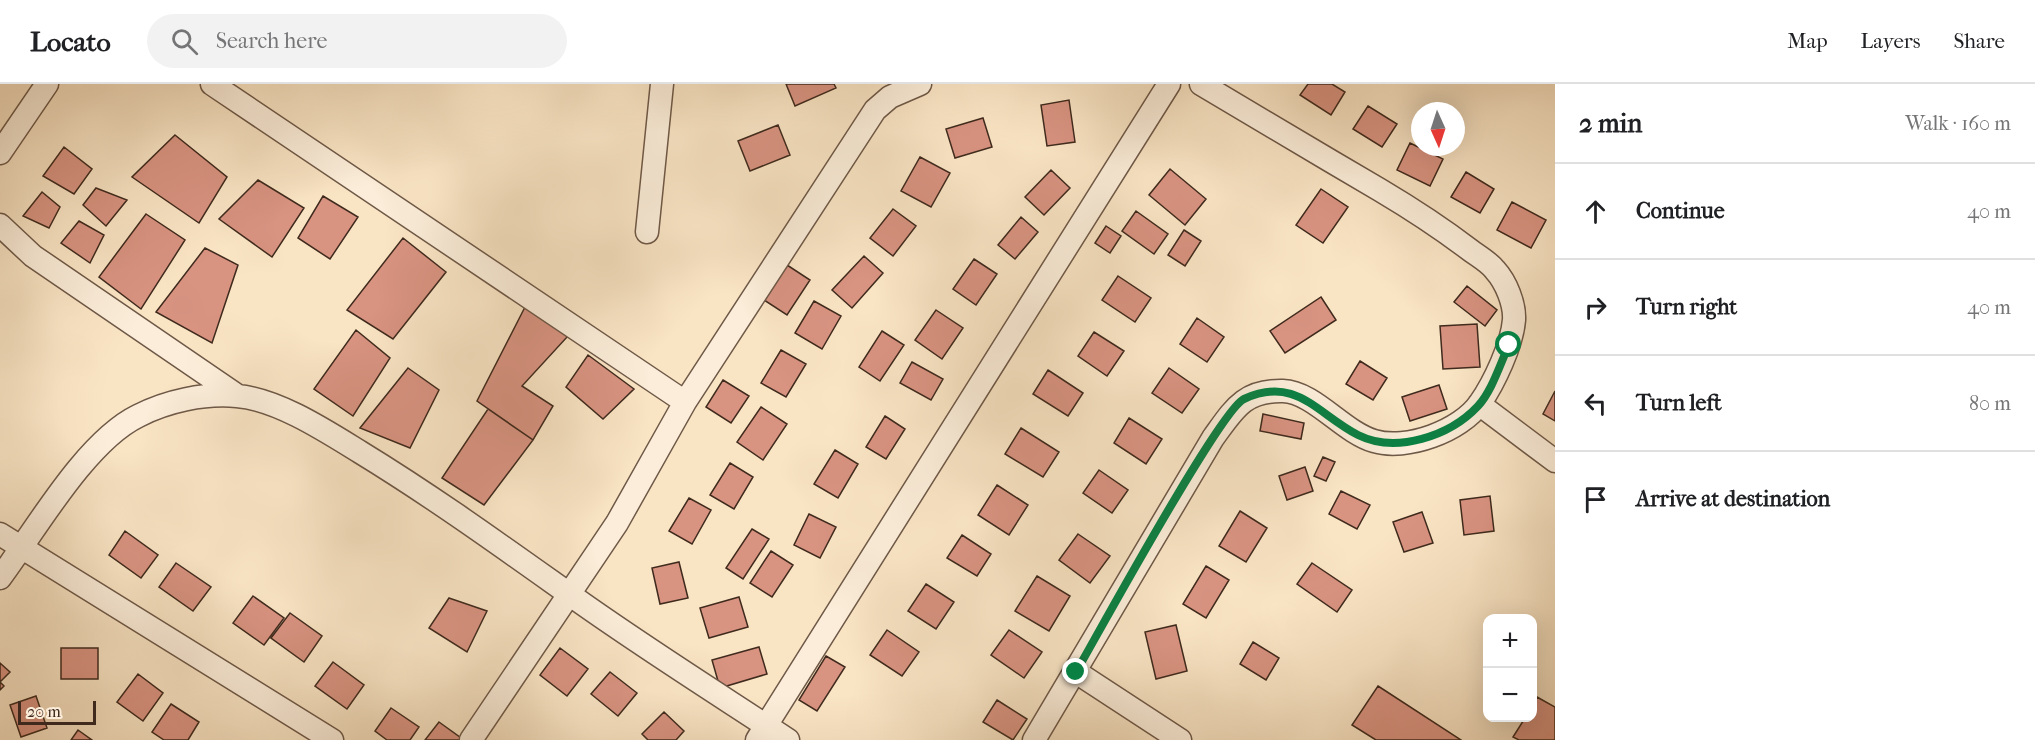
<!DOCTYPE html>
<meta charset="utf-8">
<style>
body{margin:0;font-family:"IM FELL French Canon",serif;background:#f2f2f2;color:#202124}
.controls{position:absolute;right:18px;bottom:18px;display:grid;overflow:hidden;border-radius:12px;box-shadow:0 6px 24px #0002}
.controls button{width:54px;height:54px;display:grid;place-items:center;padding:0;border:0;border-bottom:2px solid #e0e0e0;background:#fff;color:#202124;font:30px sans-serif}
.compass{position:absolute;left:1411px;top:18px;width:54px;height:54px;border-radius:50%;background:#fff;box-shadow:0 6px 24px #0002;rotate:177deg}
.scale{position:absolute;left:18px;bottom:15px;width:78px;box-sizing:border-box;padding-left:6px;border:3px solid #3f2a1d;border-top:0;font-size:16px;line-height:21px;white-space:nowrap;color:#3f2a1d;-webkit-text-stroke:4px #fbedd9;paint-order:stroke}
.stop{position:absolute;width:18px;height:18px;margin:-14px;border:4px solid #0b8043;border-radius:50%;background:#fff}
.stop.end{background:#0b8043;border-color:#fff;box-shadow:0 2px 6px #0008}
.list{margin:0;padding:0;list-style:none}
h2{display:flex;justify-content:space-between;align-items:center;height:78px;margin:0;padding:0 24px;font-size:26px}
h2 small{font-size:20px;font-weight:400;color:#757577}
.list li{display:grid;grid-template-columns:39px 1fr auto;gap:18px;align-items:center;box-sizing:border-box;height:96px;padding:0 24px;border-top:2px solid #e0e0e0}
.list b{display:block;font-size:22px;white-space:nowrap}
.list em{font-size:20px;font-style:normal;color:#757577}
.icon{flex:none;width:33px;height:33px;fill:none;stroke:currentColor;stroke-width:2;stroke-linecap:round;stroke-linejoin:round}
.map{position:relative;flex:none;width:1555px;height:656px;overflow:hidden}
header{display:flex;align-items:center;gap:36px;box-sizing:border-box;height:84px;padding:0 30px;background:#fff;border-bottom:2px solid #e0e0e0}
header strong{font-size:28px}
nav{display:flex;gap:33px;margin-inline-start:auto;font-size:21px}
.search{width:420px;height:54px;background:#f2f2f2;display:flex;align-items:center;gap:15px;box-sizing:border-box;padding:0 21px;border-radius:33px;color:#757577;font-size:22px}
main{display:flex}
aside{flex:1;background:#fff}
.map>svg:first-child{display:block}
.building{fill:#d89381;stroke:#3f2a1d;stroke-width:1.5}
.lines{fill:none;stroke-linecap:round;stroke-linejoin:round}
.street-casing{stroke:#6e5847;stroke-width:25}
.street{stroke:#fbedd9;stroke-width:22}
.route{stroke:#0b8043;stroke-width:8}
</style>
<header>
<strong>Locato</strong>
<div class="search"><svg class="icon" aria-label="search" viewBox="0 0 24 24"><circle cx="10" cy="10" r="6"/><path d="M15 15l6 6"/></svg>Search here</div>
<nav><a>Map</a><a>Layers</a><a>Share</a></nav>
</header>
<main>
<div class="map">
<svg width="1555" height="656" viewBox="0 0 1555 656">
<rect width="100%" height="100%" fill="#f9e4c4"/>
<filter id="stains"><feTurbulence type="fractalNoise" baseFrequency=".00333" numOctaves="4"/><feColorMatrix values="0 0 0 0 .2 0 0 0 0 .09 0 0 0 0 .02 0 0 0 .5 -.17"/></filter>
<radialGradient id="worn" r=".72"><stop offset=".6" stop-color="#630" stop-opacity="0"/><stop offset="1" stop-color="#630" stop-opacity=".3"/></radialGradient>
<path class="building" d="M786 0H834L836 4 795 22Z
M1308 0H1332L1345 8 1331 31 1300 11Z
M1069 16 1075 58 1047 62 1041 21Z
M1368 22 1397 40 1382 63 1353 45Z
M983 34 992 63 955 74 946 45Z
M778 41 790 71 750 87 738 57Z
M175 51 227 93 199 139 132 93Z
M1410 59 1443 75 1430 102 1397 86Z
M64 63 92 85 74 110 43 92Z
M920 73 950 89 931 123 901 107Z
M1170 85 1206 115 1185 141 1149 111Z
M1051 86 1070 104 1044 131 1025 113Z
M1466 88 1494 105 1480 129 1451 113Z
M258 96 304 124 272 173 219 135Z
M96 104 127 116 106 142 83 121Z
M1321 105 1348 123 1323 159 1296 141Z
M42 108 60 123 49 144 23 132Z
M323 112 358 133 330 175 298 154Z
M1512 118 1546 136 1531 164 1497 146Z
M893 125 916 142 893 172 870 154Z
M1136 127 1168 150 1154 170 1122 147Z
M146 130 185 156 141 225 99 193Z
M1021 133 1038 148 1015 175 998 161Z
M79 137 104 151 90 179 61 159Z
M1106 142 1121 152 1110 169 1095 159Z
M1184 146 1201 157 1185 182 1168 171Z
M403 154 446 188 393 255 347 226Z
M205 164 238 181 212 259 156 228Z
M864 172 883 189 852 224 832 206Z
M974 175 997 190 976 221 953 205Z
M787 181 810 196 787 231 764 216Z
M1118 192 1151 214 1135 238 1102 216Z
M1467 202 1497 226 1485 242 1454 218Z
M1321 213 1336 236 1285 269 1270 247Z
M814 217 841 232 822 265 795 249Z
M525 223 568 252 522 302 553 322 533 356 477 317Z
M936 226 963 244 942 275 915 256Z
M1197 234 1224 253 1207 278 1180 260Z
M1477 240 1480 283 1443 285 1440 242Z
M356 246 390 274 353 332 314 305Z
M882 247 904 261 880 297 859 283Z
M1094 248 1124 267 1107 292 1078 272Z
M781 266 806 280 786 313 761 299Z
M588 271 634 305 603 335 566 303Z
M1360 277 1387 294 1373 316 1346 300Z
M912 278 943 295 931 316 900 299Z
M408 284 439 306 410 364 360 344Z
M1169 284 1199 305 1182 329 1152 309Z
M1048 286 1083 309 1068 332 1033 310Z
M723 296 749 312 731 339 706 323Z
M1439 301 1447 325 1410 337 1402 313Z
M1555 307V337L1543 330Z
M761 323 787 340 763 376 737 358Z
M488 325 533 356 484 421 442 394Z
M1263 330 1304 339 1301 355 1260 347Z
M885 332 905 345 886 375 866 363Z
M1129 334 1162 355 1146 380 1114 359Z
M1021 344 1059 368 1043 393 1005 370Z
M835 366 858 380 838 414 814 400Z
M1323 373 1335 378 1326 397 1314 392Z
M730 379 753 393 734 425 710 411Z
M1305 383 1313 407 1287 416 1279 392Z
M1099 386 1128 406 1112 429 1083 409Z
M997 401 1028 421 1009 451 978 431Z
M1341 407 1370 421 1357 445 1329 430Z
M1490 412 1494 447 1464 451 1460 416Z
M689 414 711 426 692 460 669 447Z
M1240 427 1267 444 1246 478 1219 462Z
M1422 428 1433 459 1404 468 1393 438Z
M809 430 836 443 820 474 794 461Z
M752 445 769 455 743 495 726 484Z
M125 447 158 471 141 494 109 471Z
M1078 450 1110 472 1090 499 1059 476Z
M962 451 991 470 977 492 947 474Z
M771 467 793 481 772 513 750 499Z
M679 478 688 514 660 520 652 484Z
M176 479 211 503 193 527 159 503Z
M1312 479 1352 506 1337 528 1297 500Z
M1206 482 1229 496 1206 534 1183 520Z
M1037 492 1070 512 1049 547 1015 527Z
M926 500 954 518 936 545 908 527Z
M253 512 284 534 264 561 233 539Z
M739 513 748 543 709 554 700 524Z
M449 514 487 527 467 568 429 544Z
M290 529 322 552 304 578 271 554Z
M1176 541 1187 587 1156 595 1145 548Z
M887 546 919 568 902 592 870 571Z
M1009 546 1042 568 1024 594 991 571Z
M1253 558 1279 574 1266 596 1240 580Z
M759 563 767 590 720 604 712 576Z
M61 564H98V595H61Z
M560 564 588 585 567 612 540 591Z
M826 572 845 583 817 627 799 616Z
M333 578 364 601 347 625 315 602Z
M0 579 10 588 0 598 4 602 0 606Z
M610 588 637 609 618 632 591 610Z
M138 590 163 609 143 637 117 618Z
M1378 602 1461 656H1376L1352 641Z
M36 612 47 644 21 653 10 621Z
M1537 613 1555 623V656H1519L1513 653 1525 634H1532V621Z
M997 616 1027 635 1013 656 983 638Z
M171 620 199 638 188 656H164L152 648Z
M391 624 419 643 410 656H387L375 647Z
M664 628 684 647 676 656H648L642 650Z
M439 638 464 656H425Z
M78 646 92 656H71Z"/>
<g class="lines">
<defs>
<path id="street" d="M212 0 685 318
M0 69 47 0
M0 141 33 172 238 312
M647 148 662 0
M1479 320 1555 377
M0 450 332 656
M0 494C35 447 85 358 138 332 167 317 204 309 237 312 277 315 326 347 360 368 432 412 500 461 569 510 640 561 715 608 788 656
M1076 588 1180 656
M471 656 617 439 685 318 875 26 890 13 920 0
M757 656 1169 0
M1034 656 1213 354C1234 325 1244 306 1283 307 1314 308 1343 348 1374 357 1406 367 1461 347 1480 319 1494 299 1512 261 1514 236 1515 220 1506 198 1495 186 1489 178 1478 172 1470 166 1441 144 1412 125 1380 106 1320 71 1260 35 1201 0"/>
</defs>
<use href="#street" class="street-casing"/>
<use href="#street" class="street"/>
</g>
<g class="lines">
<path class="route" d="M1076 588C1098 550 1220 326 1244 315 1296 291 1317 330 1358 351 1396 370 1450 352 1478 322 1492 307 1500 280 1509 261"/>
</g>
<rect width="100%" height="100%" filter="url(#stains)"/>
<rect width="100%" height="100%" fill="url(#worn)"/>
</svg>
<div class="controls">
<button>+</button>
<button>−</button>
</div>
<svg class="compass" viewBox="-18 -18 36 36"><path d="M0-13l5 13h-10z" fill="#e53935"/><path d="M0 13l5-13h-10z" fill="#757577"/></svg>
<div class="scale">20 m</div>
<div class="stop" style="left:1509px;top:261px"></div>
<div class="stop end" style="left:1076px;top:588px"></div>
</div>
<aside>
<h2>2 min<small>Walk · 160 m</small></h2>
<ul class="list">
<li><svg class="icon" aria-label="ahead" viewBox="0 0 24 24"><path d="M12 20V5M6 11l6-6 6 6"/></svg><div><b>Continue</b></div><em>40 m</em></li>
<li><svg class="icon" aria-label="right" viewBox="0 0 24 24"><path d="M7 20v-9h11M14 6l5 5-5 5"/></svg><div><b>Turn right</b></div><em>40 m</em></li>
<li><svg class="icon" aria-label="left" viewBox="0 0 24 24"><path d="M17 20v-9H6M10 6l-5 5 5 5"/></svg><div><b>Turn left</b></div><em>80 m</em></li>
<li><svg class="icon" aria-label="arrive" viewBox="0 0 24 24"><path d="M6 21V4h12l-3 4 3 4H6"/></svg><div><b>Arrive at destination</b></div></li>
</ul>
</aside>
</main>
